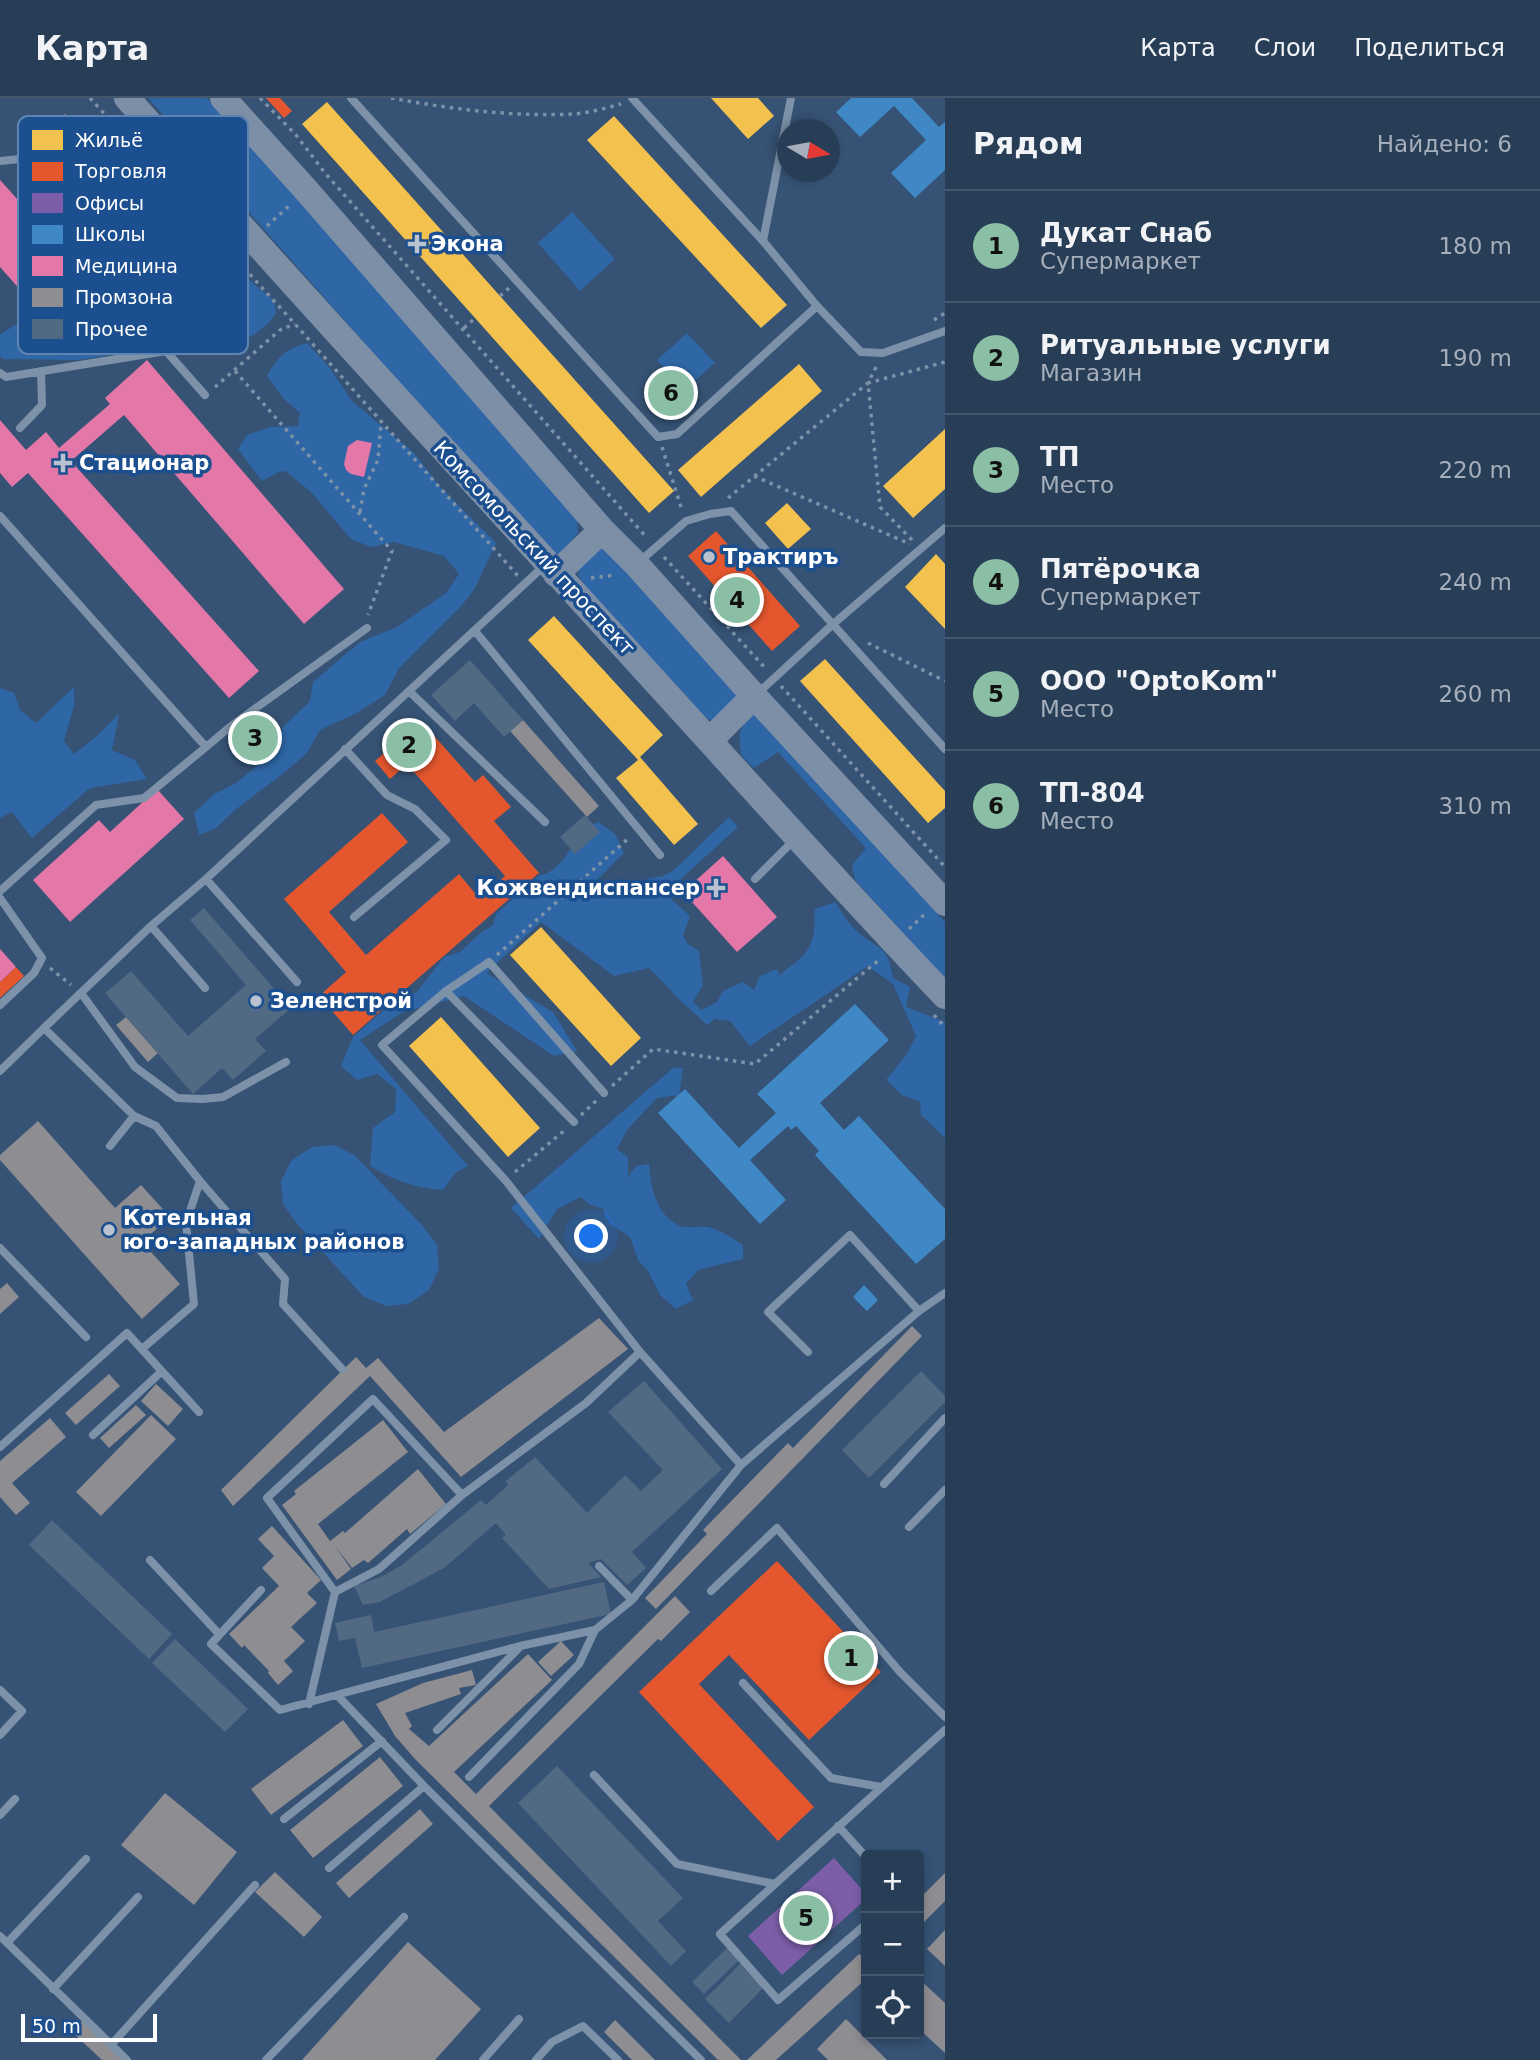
<!DOCTYPE html>
<html lang="ru">
<meta charset="utf-8">
<style>
body{margin:0;font-family:"DejaVu Sans",sans-serif;background:#344961;color:#f1f3f6}
.controls{position:absolute;right:21px;bottom:21px;display:grid;overflow:hidden;border-radius:7px;box-shadow:0 4px 10px #0003}
.controls button{width:63px;height:63px;display:grid;place-items:center;padding:0;border:0;border-bottom:2px solid #44576d;background:#283e57;color:#f1f3f6;font:35px sans-serif}
.compass{position:absolute;left:777px;top:21px;width:63px;height:63px;border-radius:50%;background:#283e57;box-shadow:0 4px 10px #0003;rotate:100deg}
.scale{position:absolute;left:21px;bottom:18px;width:136px;box-sizing:border-box;padding-left:7px;border:4px solid #fff;border-top:0;font-size:19px;line-height:24px;white-space:nowrap;color:#fff;-webkit-text-stroke:5px #1b4f8f;paint-order:stroke}
.you{position:absolute;left:592px;top:1139px;width:24px;height:24px;margin:-18px;border:5px solid #fff;border-radius:50%;background:#1a73e8;box-shadow:0 0 0 10px #1a73e833}
.badge{display:grid;place-items:center;width:46px;height:46px;border-radius:50%;background:#8abfa5;color:#111;font-size:23px;font-weight:700}
.pin{position:absolute;translate:-50% -50%;border:4px solid #fff;box-shadow:0 2px 7px #0006}
.list{margin:0;padding:0;list-style:none}
h2{display:flex;justify-content:space-between;align-items:center;height:91px;margin:0;padding:0 28px;font-size:30px}
h2 small{font-size:23px;font-weight:400;color:#a5aeba}
.list li{display:grid;grid-template-columns:46px 1fr auto;gap:21px;align-items:center;box-sizing:border-box;height:112px;padding:0 28px;border-top:2px solid #44576d}
.list b{display:block;font-size:26px;white-space:nowrap}
.list p{margin:0;font-size:23px;white-space:nowrap;color:#a5aeba}
.list em{font-size:23px;font-style:normal;color:#a5aeba}
.icon{flex:none;width:38px;height:38px;fill:none;stroke:currentColor;stroke-width:2;stroke-linecap:round;stroke-linejoin:round}
.map{position:relative;flex:none;width:945px;height:1962px;overflow:hidden}
header{display:flex;align-items:center;gap:42px;box-sizing:border-box;height:98px;padding:0 35px;background:#283e57;border-bottom:2px solid #44576d}
header strong{font-size:33px}
nav{display:flex;gap:38px;margin-inline-start:auto;font-size:24px}
main{display:flex}
aside{flex:1;background:#283e57}
.map>svg:first-child{display:block}
.green{fill:#2f66a5}
.homes{fill:#f2c14e}
.shops{fill:#e4572e}
.offices{fill:#7b5ea7}
.schools{fill:#3f88c5}
.health{fill:#e377a8}
.industry{fill:#8d8d92}
.building{fill:#526984}
.lines{fill:none;stroke-linecap:round;stroke-linejoin:round}
.path{stroke:#7d92a8;stroke-width:3.5;stroke-dasharray:3.5 5;stroke-linecap:butt}
.lane{stroke:#7d92a8;stroke-width:8}
.primary{stroke:#7d8ea7;stroke-width:26}
.poi-dot{fill:#b9c2ce;stroke:#1b4f8f;stroke-width:2.5}
.labels{text-anchor:middle;stroke-width:7;stroke-linejoin:round;paint-order:stroke}
.poi-label{font-size:21px;font-weight:bold;fill:#fff;stroke:#1b4f8f;text-anchor:start}
.street-label{font-size:21px;fill:#fff;stroke:#1b4f8f}
.key{fill:#1b4f8f;stroke:#5f84b1;stroke-width:2}
.key-label{font-size:19px;fill:#fff}
</style>
<header>
<strong>Карта</strong>
<nav><a>Карта</a><a>Слои</a><a>Поделиться</a></nav>
</header>
<main>
<div class="map">
<svg width="945" height="1962" viewBox="0 0 945 1962">
<rect width="100%" height="100%" fill="#365274"/>
<path class="green" d="M148 0H207L577 415 578 435 561 455 551 456Z
M572 114 615 161 580 193 538 145Z
M189 126C226 132 228 161 252 184 259 191 267 196 274 202L276 215C265 232 247 240 231 253L219 251 207 231 204 230 211 224 232 194C207 175 196 160 185 131Z
M100 169 124 189 137 224 115 244 106 258 77 262 3 261 0 258V237L16 226 39 232C61 220 69 199 80 177Z
M687 235 715 265 684 292 657 262Z
M307 245 330 270 352 303 414 355 442 391 496 445 475 490 463 506 399 570 385 597 357 615 320 632 307 655 285 674 235 712 216 730 199 737 194 715 213 697 236 685 275 653 283 629 310 603 313 584 360 544 397 529 446 495 459 476 444 458 394 444 371 449 351 441 310 393 285 373 279 374 262 383 238 351 247 337 270 329 298 328 300 315 284 301 267 278C278 259 285 251 307 245Z
M603 450 610 453 736 594 737 605 713 623 705 620 595 502 578 477C580 464 589 452 603 450Z
M74 589V608L64 643 74 656 96 639 119 616 112 652 135 662 147 681 90 690 32 740 12 714 0 720V590L14 595 20 612 36 625Z
M753 616 764 623 945 824V882L855 782 852 767 866 750 778 654 754 670 741 657C739 636 737 631 753 616Z
M729 719 738 729 683 779 667 797 690 818 683 838 688 846 699 853 703 887 693 904 701 912 717 904 723 893 743 884 754 892 760 878 777 871 779 877C795 865 812 855 814 833 815 826 814 819 815 811L835 804C843 815 850 828 860 836 882 853 888 849 893 880L910 889 906 909 945 924V1040L921 1017 920 1004 902 997 886 982 907 956 916 938 893 886 868 868 750 948 730 923 715 921 707 927 681 903 649 870 614 878 541 824 486 875 553 914 577 953 554 958 464 898 403 914 360 942 468 1068 455 1075 443 1092C415 1090 393 1082 370 1068L373 1030 395 1014 396 991 377 976 357 982 341 968 353 939 401 897 416 895 444 859 460 854 479 836 493 827 496 816 538 778C569 772 571 735 598 724L615 736 624 755 594 785V799L609 801 633 792 647 781 663 778 674 772Z
M673 970H683L679 997 657 1000 627 1032 617 1051 628 1059V1079L636 1068 649 1066C651 1090 656 1117 680 1128 688 1131 699 1128 708 1129 721 1132 732 1140 743 1147V1161L698 1172 686 1186 693 1202 676 1211 660 1197 648 1173 638 1162 630 1139 610 1126 605 1119 603 1111 589 1106 581 1099 557 1111 539 1141 511 1110Z
M334 1047 354 1057 422 1127 437 1147 439 1171 429 1192 408 1206 386 1208 363 1198 298 1127 283 1106 281 1083 291 1063 312 1049Z"/>
<path class="homes" d="M711 0H758L774 18 748 41Z
M327 4 674 393 649 415 302 26Z
M614 18 787 207 761 230 587 42Z
M799 266 822 293 701 399 678 372Z
M669 282 684 297 672 308 658 293Z
M945 331V391L913 420 883 388Z
M787 405 811 431 788 451 765 425Z
M936 456 945 466V531L905 489Z
M554 518 663 637 640 659 698 726 674 747 616 680 638 662 528 542Z
M825 561 945 693V710L928 725 800 583Z
M541 829 641 940 611 968 510 857Z
M441 919 540 1030 508 1059 409 948Z"/>
<path class="shops" d="M266 0H280L292 13 284 20Z
M716 433 800 528 772 553 688 458Z
M421 623 475 684 483 677 511 709 494 723 539 775 353 937 319 898 346 874 284 801 382 715 408 744 329 814 366 857 459 776 479 800 505 778 407 666 390 681 375 663Z
M16 869 24 878 0 900V884Z
M777 1463 881 1574 809 1642 729 1557 699 1586 814 1709 778 1743 639 1594Z"/>
<path class="offices" d="M834 1760 866 1796V1801L782 1877 748 1838Z"/>
<path class="schools" d="M851 0H912L939 29 945 24V72L915 100 891 75 926 42 894 8 860 39 836 14Z
M855 906 889 942 820 1005 844 1032 859 1018 945 1111V1141L916 1166 815 1057 819 1053 796 1028 791 1032 788 1028 750 1062 786 1102 760 1126 658 1015 685 991 739 1050 776 1015 757 996Z
M864 1187 878 1202 867 1213 853 1199Z"/>
<path class="health" d="M65 16 224 187 197 212 38 41Z
M0 82 67 156 23 195 0 169Z
M147 262 344 491 304 526 124 317 71 363 259 573 229 600 28 375 12 389 0 375V322L26 352 46 334 59 350 110 306 105 300Z
M357 342 372 345 364 379 351 376 346 372 344 366 348 348Z
M251 623 272 646 259 657 239 634Z
M157 691 184 721 70 824 33 782 99 722 110 734Z
M723 758 777 819 737 854 683 794Z
M0 851 16 869 0 884Z"/>
<path class="industry" d="M523 622 599 708 587 719 510 633Z
M126 919 158 955 148 964 116 927Z
M38 1023 115 1110 141 1087 170 1119 142 1144 180 1186 142 1221 0 1062V1057Z
M7 1185 19 1199 0 1216V1191Z
M599 1220 628 1251 461 1379 370 1278 233 1408 221 1392 356 1259 366 1270 378 1260 444 1334Z
M912 1228 922 1238 656 1511 645 1500 707 1436 703 1432 788 1345 793 1350Z
M109 1276 120 1288 76 1327 65 1315Z
M156 1286 183 1311 168 1328 141 1303Z
M136 1307 146 1317 109 1350 100 1340Z
M151 1317 176 1341 101 1418 76 1394Z
M50 1320 66 1339 12 1385 30 1405 16 1417 0 1399V1363Z
M383 1322 408 1354 318 1426 330 1443 343 1433 345 1435 418 1371 446 1406 410 1436 407 1431 368 1465 364 1462 352 1470 335 1448 351 1471 337 1482 282 1407 296 1396 294 1393Z
M272 1428 321 1482 307 1495 317 1505 291 1529 305 1543 284 1563 293 1573 278 1587 268 1575 269 1573 244 1547 242 1550 229 1536 279 1488 262 1470 274 1458 258 1441Z
M675 1498 690 1514 661 1543 658 1541 489 1708 741 1962H718L415 1661 395 1638 376 1606 423 1585 472 1572 476 1587 459 1590 461 1596 405 1615 412 1628 409 1631 429 1648 528 1556 552 1582 454 1674 476 1696Z
M561 1543 574 1557 551 1578 538 1564Z
M343 1622 363 1648 271 1717 251 1691Z
M380 1659 403 1688 313 1760 290 1732Z
M165 1695 237 1754 194 1807 121 1747Z
M420 1711 433 1726 349 1800 336 1785Z
M275 1774 322 1819 304 1839 255 1794Z
M945 1775V1803L919 1829V1801Z
M945 1832V1868L927 1851Z
M408 1844 481 1911 435 1962H302Z
M866 1853V1881L776 1962H747L859 1856 862 1858Z
M919 1881 945 1905V1955L919 1931Z
M86 1919 131 1962H102L72 1934Z
M846 1921 887 1962H828L817 1951Z
M615 1922 655 1962H632L604 1934Z"/>
<path class="building" d="M470 562 523 622 504 639 474 605 455 623 431 597Z
M585 717 600 734 575 756 560 739Z
M204 810 291 910 255 941 266 953 233 982 222 970 193 996 105 895 131 873 188 938 246 887 190 822Z
M921 1273 945 1298V1304L869 1380 842 1352Z
M644 1283 722 1371 632 1454 646 1470 627 1487 601 1461 588 1465 601 1479 549 1491 502 1440 506 1437 496 1425 444 1470 380 1504 363 1507 354 1488 381 1479 402 1467 481 1402 486 1407 508 1387 506 1383 535 1359 587 1415 625 1377 641 1393 663 1372 608 1314Z
M52 1422 172 1536 149 1561 29 1447Z
M604 1484 611 1516 362 1570 355 1540 339 1543 335 1525 371 1517 374 1534Z
M175 1541 248 1611 225 1634 152 1565Z
M557 1668 683 1800 658 1823 686 1853 671 1868 518 1705Z
M728 1849 740 1861 704 1896 692 1884Z
M740 1866 763 1890 729 1925 705 1901Z"/>
<g class="lines">
<path class="path" d="M90 0 295 226 518 478
M260 0 296 37 325 75 647 440
M391 0C450 11 513 19 573 16 589 15 606 10 621 6
M267 128 290 107
M500 198 509 190
M934 222 945 215
M464 230 475 220
M235 273 392 453 368 517
M215 289 280 232 295 226
M662 349 682 412
M754 378 910 446
M728 400 868 285 877 267
M360 414 364 391 378 362 381 325
M912 442 880 409 868 285 945 264
M664 459 767 572
M591 480 615 477
M868 545 945 583
M781 588 945 769
M909 831 927 814
M497 857 630 739
M50 870 71 887
M934 917 945 929
M612 988 653 951 755 966 880 861
M581 1017 596 1003
M515 1074 565 1032"/>
<path class="lane" d="M351 0 658 339 677 336 817 208 763 143 632 0
M0 63 20 61 59 103 165 241 166 253 205 297
M763 143 791 0
M817 208 861 254 883 255 945 233
M0 275 6 279 166 253
M20 330 42 307 41 273
M0 418 206 649 144 700 96 707 0 793
M639 464 686 423 710 416 731 413 945 651
M475 533 660 757
M409 593 545 724
M758 595 832 527 945 430
M206 649 231 628 367 530
M345 651 387 697 415 711 446 742 354 819
M206 781 297 884
M755 781 794 742
M0 800 42 860 34 875 0 907
M151 828 205 890
M446 893 489 864 604 995
M81 895 135 969 177 1000 203 1001 223 999 286 964
M0 973 44 930
M574 1024 446 893 382 947 506 1083 640 1254 741 1367
M110 1048 134 1018
M0 1150 86 1239
M142 1251 194 1206 186 1125 200 1083
M808 1254 768 1214 850 1137 919 1213
M342 1271 283 1206 285 1181 200 1083 156 1028 134 1018 44 930 151 828 206 781 545 467
M93 1337 161 1274
M0 1349 127 1235 199 1314
M884 1386 945 1320
M909 1429 945 1392
M150 1462 219 1536
M599 1468 632 1502
M261 1492 211 1546 280 1612 520 1548 595 1532
M711 1493 777 1430 900 1574 945 1619
M335 1494 267 1400 373 1301 462 1397
M743 1585 831 1680 881 1689
M0 1592 22 1613 0 1637
M337 1597 424 1688 701 1962
M309 1606 335 1494 379 1471 462 1397 586 1305 640 1254
M437 1632 518 1551
M594 1677 677 1766 775 1786
M469 1679 579 1566 595 1532 632 1502 741 1367 919 1213 945 1195
M0 1717 15 1701
M284 1721 382 1643
M838 1728 866 1759
M329 1770 424 1688
M866 1826 778 1902 720 1836 945 1632
M0 1838 127 1962
M7 1845 86 1761
M53 1891 138 1799
M111 1947 255 1787
M266 1962 404 1819
M483 1962 519 1921
M536 1962 552 1944 583 1928 618 1962"/>
<path class="primary" d="M127 0C283 177 443 350 602 525 716 649 828 776 945 898
M223 0 306 92 602 432 636 466 754 598 945 805
M556 476 602 432
M710 642 754 598"/>
</g>
<g class="poi-dot">
<path d="M413.5 135.5h7v7h7v7h-7v7h-7v-7h-7v-7h7z"/>
<path d="M59.5 354.5h7v7h7v7h-7v7h-7v-7h-7v-7h7z"/>
<circle cx="709" cy="459" r="7"/>
<path d="M712.5 779.5h7v7h7v7h-7v7h-7v-7h-7v-7h7z"/>
<circle cx="256" cy="903" r="7"/>
<circle cx="109" cy="1132" r="7"/>
</g>
<g class="labels">
<g class="poi-label">
<text x="431" y="153">Экона</text>
<text x="79" y="372">Стационар</text>
<text x="723" y="466">Трактиръ</text>
<text x="700" y="797" text-anchor="end">Кожвендиспансер</text>
<text x="270" y="910">Зеленстрой</text>
<text x="123" y="1127">Котельная<tspan x="123" dy="24">юго-западных районов</tspan></text>
</g>
<g class="street-label">
<text transform="translate(534 450) rotate(47)" y="7">Комсомольский проспект</text>
</g>
</g>
<rect x="18" y="18" width="230" height="238" rx="10" class="key"/>
<rect x="32" y="32" width="31" height="20" fill="#f2c14e"/>
<rect x="32" y="64" width="31" height="19" fill="#e4572e"/>
<rect x="32" y="95" width="31" height="20" fill="#7b5ea7"/>
<rect x="32" y="127" width="31" height="19" fill="#3f88c5"/>
<rect x="32" y="158" width="31" height="20" fill="#e377a8"/>
<rect x="32" y="190" width="31" height="19" fill="#8d8d92"/>
<rect x="32" y="221" width="31" height="20" fill="#526984"/>
<g class="key-label">
<text x="75" y="49">Жильё</text>
<text x="75" y="80">Торговля</text>
<text x="75" y="112">Офисы</text>
<text x="75" y="143">Школы</text>
<text x="75" y="175">Медицина</text>
<text x="75" y="206">Промзона</text>
<text x="75" y="238">Прочее</text>
</g>
</svg>
<div class="controls">
<button>+</button>
<button>−</button>
<button><svg class="icon" aria-label="locate" viewBox="0 0 24 24"><circle cx="12" cy="12" r="6"/><path d="M12 2v4M12 18v4M2 12h4M18 12h4"/></svg></button>
</div>
<svg class="compass" viewBox="-18 -18 36 36"><path d="M0-13l5 13h-10z" fill="#e53935"/><path d="M0 13l5-13h-10z" fill="#a5aeba"/></svg>
<div class="scale">50 m</div>
<div class="you"></div>
<div class="pin badge" style="left:851px;top:1560px">1</div>
<div class="pin badge" style="left:409px;top:647px">2</div>
<div class="pin badge" style="left:255px;top:640px">3</div>
<div class="pin badge" style="left:737px;top:502px">4</div>
<div class="pin badge" style="left:806px;top:1820px">5</div>
<div class="pin badge" style="left:671px;top:295px">6</div>
</div>
<aside>
<h2>Рядом<small>Найдено: 6</small></h2>
<ul class="list">
<li><span class="badge">1</span><div><b>Дукат Снаб</b><p>Супермаркет</p></div><em>180 m</em></li>
<li><span class="badge">2</span><div><b>Ритуальные услуги</b><p>Магазин</p></div><em>190 m</em></li>
<li><span class="badge">3</span><div><b>ТП</b><p>Место</p></div><em>220 m</em></li>
<li><span class="badge">4</span><div><b>Пятёрочка</b><p>Супермаркет</p></div><em>240 m</em></li>
<li><span class="badge">5</span><div><b>OOO &quot;OptoKom&quot;</b><p>Место</p></div><em>260 m</em></li>
<li><span class="badge">6</span><div><b>ТП-804</b><p>Место</p></div><em>310 m</em></li>
</ul>
</aside>
</main>
